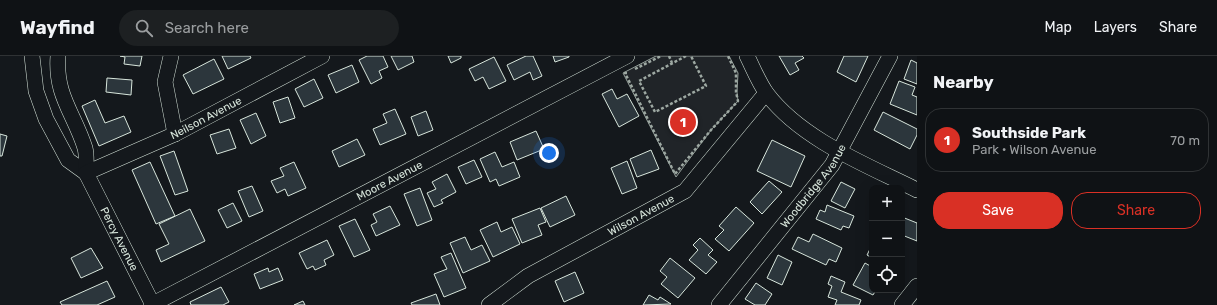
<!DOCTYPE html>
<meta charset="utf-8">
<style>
body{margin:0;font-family:Rubik,sans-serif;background:#1d2022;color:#f1f3f6}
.controls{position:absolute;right:12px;bottom:12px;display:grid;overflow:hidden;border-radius:8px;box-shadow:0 4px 16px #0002}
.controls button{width:36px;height:36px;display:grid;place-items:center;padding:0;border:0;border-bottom:1px solid #2f3234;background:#0f1215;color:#f1f3f6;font:20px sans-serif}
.you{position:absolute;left:549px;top:97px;width:14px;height:14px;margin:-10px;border:3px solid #fff;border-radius:50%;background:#1a73e8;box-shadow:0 0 0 6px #1a73e833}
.badge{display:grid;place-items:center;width:26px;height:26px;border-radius:50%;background:#d93025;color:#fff;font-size:13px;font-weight:700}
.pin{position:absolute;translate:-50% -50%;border:2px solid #fff;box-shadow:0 1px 4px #0006}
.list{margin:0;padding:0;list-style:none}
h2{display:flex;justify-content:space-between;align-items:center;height:52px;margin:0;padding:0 16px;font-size:17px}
h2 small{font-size:13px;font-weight:400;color:#9b9ea0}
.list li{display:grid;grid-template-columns:26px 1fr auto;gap:12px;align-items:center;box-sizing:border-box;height:64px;margin:0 8px 8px;padding:0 8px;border:1px solid #2f3234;border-radius:16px}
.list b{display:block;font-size:15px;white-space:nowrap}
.list p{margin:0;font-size:13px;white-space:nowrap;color:#9b9ea0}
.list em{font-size:13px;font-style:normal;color:#9b9ea0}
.actions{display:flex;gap:8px;padding:12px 16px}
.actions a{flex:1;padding:9px 0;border:1px solid #d93025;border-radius:16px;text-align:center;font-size:14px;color:#d93025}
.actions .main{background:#d93025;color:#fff}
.icon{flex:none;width:22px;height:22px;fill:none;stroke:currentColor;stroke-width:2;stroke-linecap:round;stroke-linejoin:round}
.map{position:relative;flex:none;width:917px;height:249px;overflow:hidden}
header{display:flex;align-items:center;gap:24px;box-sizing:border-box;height:56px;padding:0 20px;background:#0f1215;border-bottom:1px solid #2f3234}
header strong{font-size:19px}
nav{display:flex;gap:22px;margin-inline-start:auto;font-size:14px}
.search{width:280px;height:36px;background:#1d2022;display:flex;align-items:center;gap:10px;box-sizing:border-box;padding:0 14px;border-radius:22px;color:#9b9ea0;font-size:15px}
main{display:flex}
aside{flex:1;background:#0f1215}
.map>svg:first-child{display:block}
.green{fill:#202428;stroke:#939e99}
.building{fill:#2c363c;stroke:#d8e6dc}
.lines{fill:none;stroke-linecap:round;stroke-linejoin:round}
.minor-casing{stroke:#d8e6dc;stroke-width:16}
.path{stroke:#9da8a2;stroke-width:2.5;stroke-dasharray:3 2;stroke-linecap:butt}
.minor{stroke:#14181c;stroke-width:15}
.labels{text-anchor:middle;stroke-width:3;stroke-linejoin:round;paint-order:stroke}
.street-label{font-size:11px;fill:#d8e6dc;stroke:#14181c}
</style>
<header>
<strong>Wayfind</strong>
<div class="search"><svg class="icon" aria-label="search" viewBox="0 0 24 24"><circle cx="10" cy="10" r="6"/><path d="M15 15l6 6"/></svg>Search here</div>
<nav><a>Map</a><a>Layers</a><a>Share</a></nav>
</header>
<main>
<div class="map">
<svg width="917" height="249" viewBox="0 0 917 249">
<rect width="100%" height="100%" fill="#14181c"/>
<path class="green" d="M656 0H729L738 17 737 36 738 45 711 74 676 121 623 17Z"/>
<path class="building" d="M120 0H142L140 10 124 8 125 1Z
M222 0H250L251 2 228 13Z
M367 0H383L388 11 379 15 382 22 371 28 359 4Z
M391 0H412L414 6 398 14Z
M448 0H461V2L451 7Z
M526 0H533L542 20 533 24 530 16 514 24 507 9Z
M553 0H569V1L555 6Z
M779 0H802L804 2 795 7 799 14 790 19Z
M844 0H868L856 26 837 16Z
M494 1 506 25 489 33 483 21 475 25 469 13Z
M214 3 224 23 193 38 183 19Z
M911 4 917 7V28L904 23Z
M352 9 359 26 336 37 328 19Z
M107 22 132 24 131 39 106 36Z
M314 23 323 42 304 51 295 33Z
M899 25 915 31 912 39 917 41V59L890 48Z
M612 33 617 43 627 38 639 60 619 71 602 38Z
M288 41 295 62 280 67 273 46Z
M95 44 105 67 124 60 131 76 99 90 82 50Z
M395 53 406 78 380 89 373 73 387 67 383 58Z
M426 55 433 74 418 80 411 61Z
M883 56 917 73V79L910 93 874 74Z
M256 57 266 80 251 88 240 64Z
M229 73 236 92 217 98 210 79Z
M536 75 544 93 517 104 510 86Z
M0 78 7 80 2 100H0Z
M357 83 365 99 339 111 332 95Z
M772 84 805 100 791 131 757 115Z
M651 94 659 113 637 121 630 103Z
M174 95 188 135 175 139 160 100Z
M495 96 502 111 514 106 520 121 499 130 496 123 490 126 480 103Z
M474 104 482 121 466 128 458 111Z
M627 105 637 132 622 138 611 112Z
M150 106 175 160 156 168 132 114Z
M294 106 306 132 288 140 285 133 277 137 271 125 284 120 280 112Z
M447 118 456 136 441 144 443 147 434 151 427 137 436 133 432 126Z
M769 125 782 136 762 158 750 146Z
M841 126 855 133 845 152 831 145Z
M252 130 263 155 249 161 238 135Z
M420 132 432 164 417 170 404 138Z
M566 140 575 159 550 171 541 152Z
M233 147 242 165 227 172 218 154Z
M827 149 854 160 849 172 843 170 841 174 816 163 820 154 825 156Z
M390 150 400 169 376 180 371 169 377 166 373 158Z
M736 151 754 167 729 195 715 183 724 174 719 170Z
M540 152 546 166 538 169 542 179 522 187 512 163Z
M190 153 205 185 161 206 156 194 169 188 159 168Z
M902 161 917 167V185L902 179Z
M355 163 370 194 354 201 339 170Z
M497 166 501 176 512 171 520 188 493 201 480 174Z
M813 178 842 192 836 206 829 203 826 209 792 193 798 181 809 186Z
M465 181 471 194 482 189 490 205 463 217 450 187Z
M700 182 713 194 708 199 717 206 706 218 689 204 698 194 693 189Z
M327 184 334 199 324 204 326 209 315 214 313 210 307 213 299 197Z
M872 189V202L867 199Z
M91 192 103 212 81 222 71 202Z
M451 197 466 232 444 241 434 218 447 213 441 201Z
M778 199 792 206 782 229 767 222Z
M670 202 695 222 678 242 661 228 667 221 660 215Z
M865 207 872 211V234H876L873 239 853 229Z
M268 212 269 216 278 212 283 224 260 233 254 218Z
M575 216 584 237 564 246 555 225Z
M831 220 845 226 841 236 861 244 859 249H835L837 244 828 241 832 230 828 228Z
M107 225 115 241 97 249H62L60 246Z
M756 227 772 238 765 249H755L745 243Z
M221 231 229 246 223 249H191L190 246Z
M436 238 440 249H412L411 247Z
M649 239 658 244 660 241 671 248 643 249Z
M303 245 305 249H294Z"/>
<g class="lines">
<defs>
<g id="minor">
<path d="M32 0 36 35 46 63 68 104 86 117"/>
<path id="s1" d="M58 0C55 40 74 57 85 92 87 99 86 109 86 117L153 249"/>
<path d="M171 0 165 26 175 78"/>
<path d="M747 0C753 12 759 27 767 38 802 84 867 109 917 134"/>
<path id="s2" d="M86 117 175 78 322 0"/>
<path id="s3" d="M151 249 627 0"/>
<path id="s4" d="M489 249 528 220 685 135 766 37"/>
<path id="s5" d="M719 249 832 109 890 0"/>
<path d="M902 249 917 230"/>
</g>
</defs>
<use href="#minor" class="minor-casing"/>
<path class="path" d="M669 0 672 7
M686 0 639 25 655 56 706 30 691 0
M635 13 661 0
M627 17H625L675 118 711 74 738 45 736 36V17L728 0"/>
<use href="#minor" class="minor"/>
</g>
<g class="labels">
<g class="street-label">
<text dy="4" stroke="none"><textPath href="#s2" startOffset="132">Neilson Avenue</textPath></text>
<text dy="4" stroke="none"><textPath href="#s3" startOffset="269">Moore Avenue</textPath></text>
<text dy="4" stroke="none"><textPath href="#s5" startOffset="152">Woodbridge Avenue</textPath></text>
<text dy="4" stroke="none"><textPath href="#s4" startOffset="177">Wilson Avenue</textPath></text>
<text dy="4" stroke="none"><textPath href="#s1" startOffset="196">Percy Avenue</textPath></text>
</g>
</g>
</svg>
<div class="controls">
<button>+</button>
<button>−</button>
<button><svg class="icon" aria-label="locate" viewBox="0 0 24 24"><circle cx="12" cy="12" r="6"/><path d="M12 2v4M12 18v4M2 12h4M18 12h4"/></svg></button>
</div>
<div class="you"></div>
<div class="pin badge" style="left:683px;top:66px">1</div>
</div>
<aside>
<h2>Nearby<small></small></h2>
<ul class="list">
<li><span class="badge">1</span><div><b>Southside Park</b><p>Park · Wilson Avenue</p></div><em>70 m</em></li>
</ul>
<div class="actions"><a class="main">Save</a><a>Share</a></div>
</aside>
</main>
